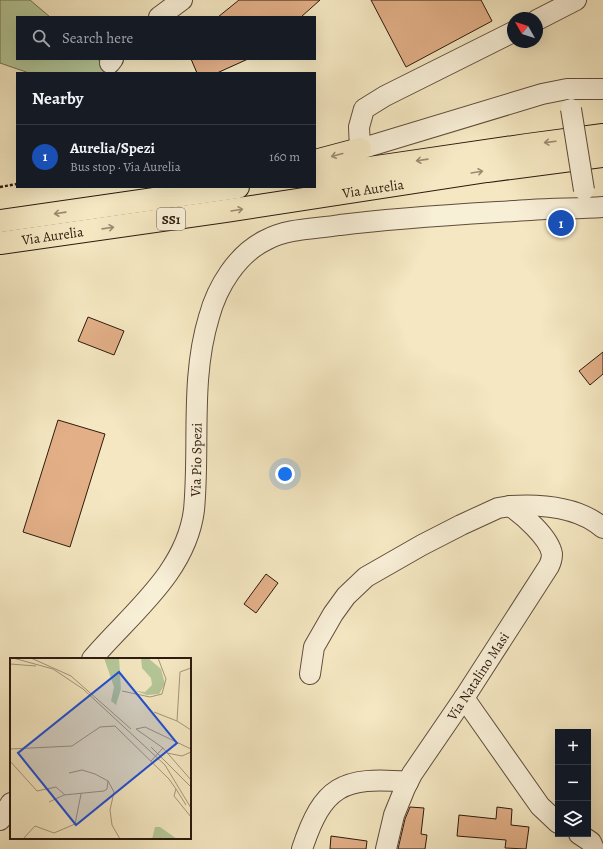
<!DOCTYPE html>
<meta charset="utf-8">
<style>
body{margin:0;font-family:Alegreya,serif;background:#20242c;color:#f1f3f6}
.controls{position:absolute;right:12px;bottom:12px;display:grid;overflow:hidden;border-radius:0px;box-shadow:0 4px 16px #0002}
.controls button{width:36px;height:36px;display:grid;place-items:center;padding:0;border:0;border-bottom:1px solid #363941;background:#171b24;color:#f1f3f6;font:20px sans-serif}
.compass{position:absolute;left:507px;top:12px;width:36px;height:36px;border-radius:50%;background:#171b24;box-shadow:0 4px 16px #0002;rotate:309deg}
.you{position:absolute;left:285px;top:474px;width:14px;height:14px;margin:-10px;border:3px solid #fff;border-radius:50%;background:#1a73e8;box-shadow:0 0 0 6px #1a73e833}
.badge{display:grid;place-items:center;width:26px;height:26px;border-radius:50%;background:#ea580c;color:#fff;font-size:13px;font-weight:700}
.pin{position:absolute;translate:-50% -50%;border:2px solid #fff;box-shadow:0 1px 4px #0006}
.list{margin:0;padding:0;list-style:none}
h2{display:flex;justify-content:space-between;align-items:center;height:52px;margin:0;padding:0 16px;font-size:17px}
h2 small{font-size:13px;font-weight:400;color:#9ea1a6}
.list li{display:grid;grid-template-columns:26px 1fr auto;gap:12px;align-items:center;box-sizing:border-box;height:64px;padding:0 16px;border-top:1px solid #363941}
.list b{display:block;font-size:15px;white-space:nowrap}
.list p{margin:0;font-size:13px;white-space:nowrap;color:#9ea1a6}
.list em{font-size:13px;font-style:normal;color:#9ea1a6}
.icon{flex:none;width:22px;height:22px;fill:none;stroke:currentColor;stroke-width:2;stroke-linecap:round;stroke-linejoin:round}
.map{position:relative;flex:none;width:603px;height:849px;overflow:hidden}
.search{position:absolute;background:#171b24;box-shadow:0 4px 16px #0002;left:16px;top:16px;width:300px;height:44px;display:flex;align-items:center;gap:10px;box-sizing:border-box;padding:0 14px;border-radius:0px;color:#9ea1a6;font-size:15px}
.panel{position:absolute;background:#171b24;box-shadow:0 4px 16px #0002;left:16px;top:72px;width:300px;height:116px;border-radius:0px}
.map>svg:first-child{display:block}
.green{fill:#b5c797;stroke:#727053}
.building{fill:#e2af87;stroke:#2e1a0f}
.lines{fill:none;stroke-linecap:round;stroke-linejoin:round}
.minor-casing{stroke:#604d3c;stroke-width:22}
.highway-casing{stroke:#2e1a0f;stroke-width:24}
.path{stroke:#2e1a0f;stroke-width:2.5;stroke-dasharray:3 2;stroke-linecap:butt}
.minor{stroke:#f8efd7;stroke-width:20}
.highway{stroke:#f4e7c1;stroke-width:22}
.minor-bridge-casing{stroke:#604d3c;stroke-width:22;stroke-linecap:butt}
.minor-bridge{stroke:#f8efd7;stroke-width:20}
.oneway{stroke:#9b8b71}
.labels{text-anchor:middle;stroke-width:4;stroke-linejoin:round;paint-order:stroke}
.shield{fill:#f8efd7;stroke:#6b5a4b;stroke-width:1}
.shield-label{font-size:13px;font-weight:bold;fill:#2e1a0f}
.street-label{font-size:14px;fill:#2e1a0f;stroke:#f8efd7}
.inset-road{fill:none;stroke:#a5957a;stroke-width:1}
.view{fill:#1d4ed8;fill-opacity:0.15;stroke:#1d4ed8;stroke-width:2}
.inset-edge{fill:none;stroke:#2e1a0f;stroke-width:2}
</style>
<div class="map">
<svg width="603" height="849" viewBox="0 0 603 849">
<rect width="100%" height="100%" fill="#f4e7c1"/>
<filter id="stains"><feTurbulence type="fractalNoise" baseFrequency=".005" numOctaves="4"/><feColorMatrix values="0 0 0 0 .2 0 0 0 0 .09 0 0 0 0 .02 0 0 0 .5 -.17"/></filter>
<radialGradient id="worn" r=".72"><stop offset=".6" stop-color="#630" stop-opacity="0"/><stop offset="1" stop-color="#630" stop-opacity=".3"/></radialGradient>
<path class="green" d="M0 0H30L50 17H17V59H98L109 73H29L0 63Z"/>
<path class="building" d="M239 0H320L301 17H218Z
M371 0H481L492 21 406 67Z
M191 59H248L217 73H197Z
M88 317 124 331 114 355 78 341Z
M603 352V374L590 385 579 371Z
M58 420 105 434 70 547 23 532Z
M266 574 278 583 256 613 244 604Z
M410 807 424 808 421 834 427 835 425 849H398L405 819Z
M497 807 512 809 511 825 529 827 526 849 505 848 506 840 457 836 459 815 496 819Z
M331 836 367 841 366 849H330Z"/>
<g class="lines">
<defs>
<g id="minor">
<path d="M159 17 182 0"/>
<path d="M537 20 576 0"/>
<path d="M513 32 385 96 364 109 359 127 360 149 542 94 567 89H603"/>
<path d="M110 63 113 59"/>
<path d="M510 506C541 504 579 507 603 528"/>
<path id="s1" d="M92 659C131 613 186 573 194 510 200 446 190 379 209 317 217 287 237 254 266 240 288 228 316 229 340 225 403 217 467 214 530 210 554 208 579 209 603 207"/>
<path d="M310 674 314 647 333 614 346 596 366 577 422 545 461 525 498 508 510 506C523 515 549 537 552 554 552 558 551 562 549 566L464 698 412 774 405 788 394 815 386 849"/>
<path d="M464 698 540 806 558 823"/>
<path d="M0 820 11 803"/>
<path d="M579 834 591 842 594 849"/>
<path d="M302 849C323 786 342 776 408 782"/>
</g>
<g id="highway">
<path d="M315 161 360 149"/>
<path d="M315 176 527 145 603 135"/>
<path d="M0 221 238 187"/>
<path id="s2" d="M0 243 225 211 487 171 603 156"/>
</g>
</defs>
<use href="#minor" class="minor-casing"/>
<use href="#highway" class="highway-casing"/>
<path class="path" d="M0 187 17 184"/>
<use href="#minor" class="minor"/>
<use href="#highway" class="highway"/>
<defs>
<path id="minor-bridge" d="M571 109 584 190"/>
</defs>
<use href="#minor-bridge" class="minor-bridge-casing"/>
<use href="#minor-bridge" class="minor-bridge"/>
</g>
<defs><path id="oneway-shaft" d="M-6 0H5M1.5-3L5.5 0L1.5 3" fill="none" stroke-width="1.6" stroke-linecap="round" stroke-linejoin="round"/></defs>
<g class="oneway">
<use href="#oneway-shaft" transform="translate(550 142) rotate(173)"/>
<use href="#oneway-shaft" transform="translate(337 155) rotate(165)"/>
<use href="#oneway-shaft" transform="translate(422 160) rotate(172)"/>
<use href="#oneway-shaft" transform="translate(477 172) rotate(-9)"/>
<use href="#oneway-shaft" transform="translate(237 210) rotate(-9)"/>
<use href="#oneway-shaft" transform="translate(60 213) rotate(172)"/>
<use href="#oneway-shaft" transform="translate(108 228) rotate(-8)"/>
</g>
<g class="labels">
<rect class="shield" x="157" y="208" width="28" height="22" rx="3"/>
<g class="shield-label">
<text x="171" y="224">SS1</text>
</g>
<g class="street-label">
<text dy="5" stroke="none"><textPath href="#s2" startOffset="377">Via Aurelia</textPath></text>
<text dy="5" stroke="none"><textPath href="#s2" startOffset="53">Via Aurelia</textPath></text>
<text dy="5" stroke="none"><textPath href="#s1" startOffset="234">Via Pio Spezi</textPath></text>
<text transform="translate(478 676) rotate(-57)" y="5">Via Natalino Masi</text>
</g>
</g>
<g transform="translate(10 658)">
<rect width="181" height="181" fill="#f4e7c1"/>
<path d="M94 0H109L111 31 106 47 101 43 104 29ZM131 0H138L151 11 155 26 149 36 137 37 126 33 135 34 142 27 141 20 132 10ZM145 169H150L167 181H142Z" fill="#b5c797"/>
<path class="inset-road" d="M3 0 43 11 73 31 155 107 181 150M21 0 61 18 121 71M0 6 26 8M181 10 170 14 167 63 181 72M112 33 140 39 152 36 156 21 148 0M144 54 167 63M141 89 181 129M0 91 62 88 90 69 105 68 159 121 166 131 164 138 181 159M181 91 135 69 126 71 153 90 181 122M157 95 172 98 181 94M0 103 27 133 46 129 55 137M141 103 153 90M98 123 104 134 100 152 102 167 110 181M166 131 176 147M39 144 54 137 94 133 97 131 98 123 85 116 72 112 59 115M13 181 25 168 44 175 65 166 71 136"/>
<path class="view" d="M109 14 167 85 66 167 8 95Z"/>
<rect width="181" height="181" class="inset-edge"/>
</g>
<rect width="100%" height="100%" filter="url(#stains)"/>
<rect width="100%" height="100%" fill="url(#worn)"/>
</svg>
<div class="controls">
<button>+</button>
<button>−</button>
<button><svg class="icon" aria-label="layers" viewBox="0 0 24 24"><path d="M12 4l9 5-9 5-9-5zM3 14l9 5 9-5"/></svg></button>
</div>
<svg class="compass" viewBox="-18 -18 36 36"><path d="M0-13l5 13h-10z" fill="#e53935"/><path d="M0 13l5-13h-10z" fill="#9ea1a6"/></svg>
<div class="you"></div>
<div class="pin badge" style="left:561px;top:223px;background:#1a4fb4">1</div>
<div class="search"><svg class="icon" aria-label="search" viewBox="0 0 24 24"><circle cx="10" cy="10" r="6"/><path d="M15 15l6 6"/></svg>Search here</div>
<section class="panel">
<h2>Nearby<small></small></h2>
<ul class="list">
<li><span class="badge" style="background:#1a4fb4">1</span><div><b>Aurelia/Spezi</b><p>Bus stop · Via Aurelia</p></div><em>160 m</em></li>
</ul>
</section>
</div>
